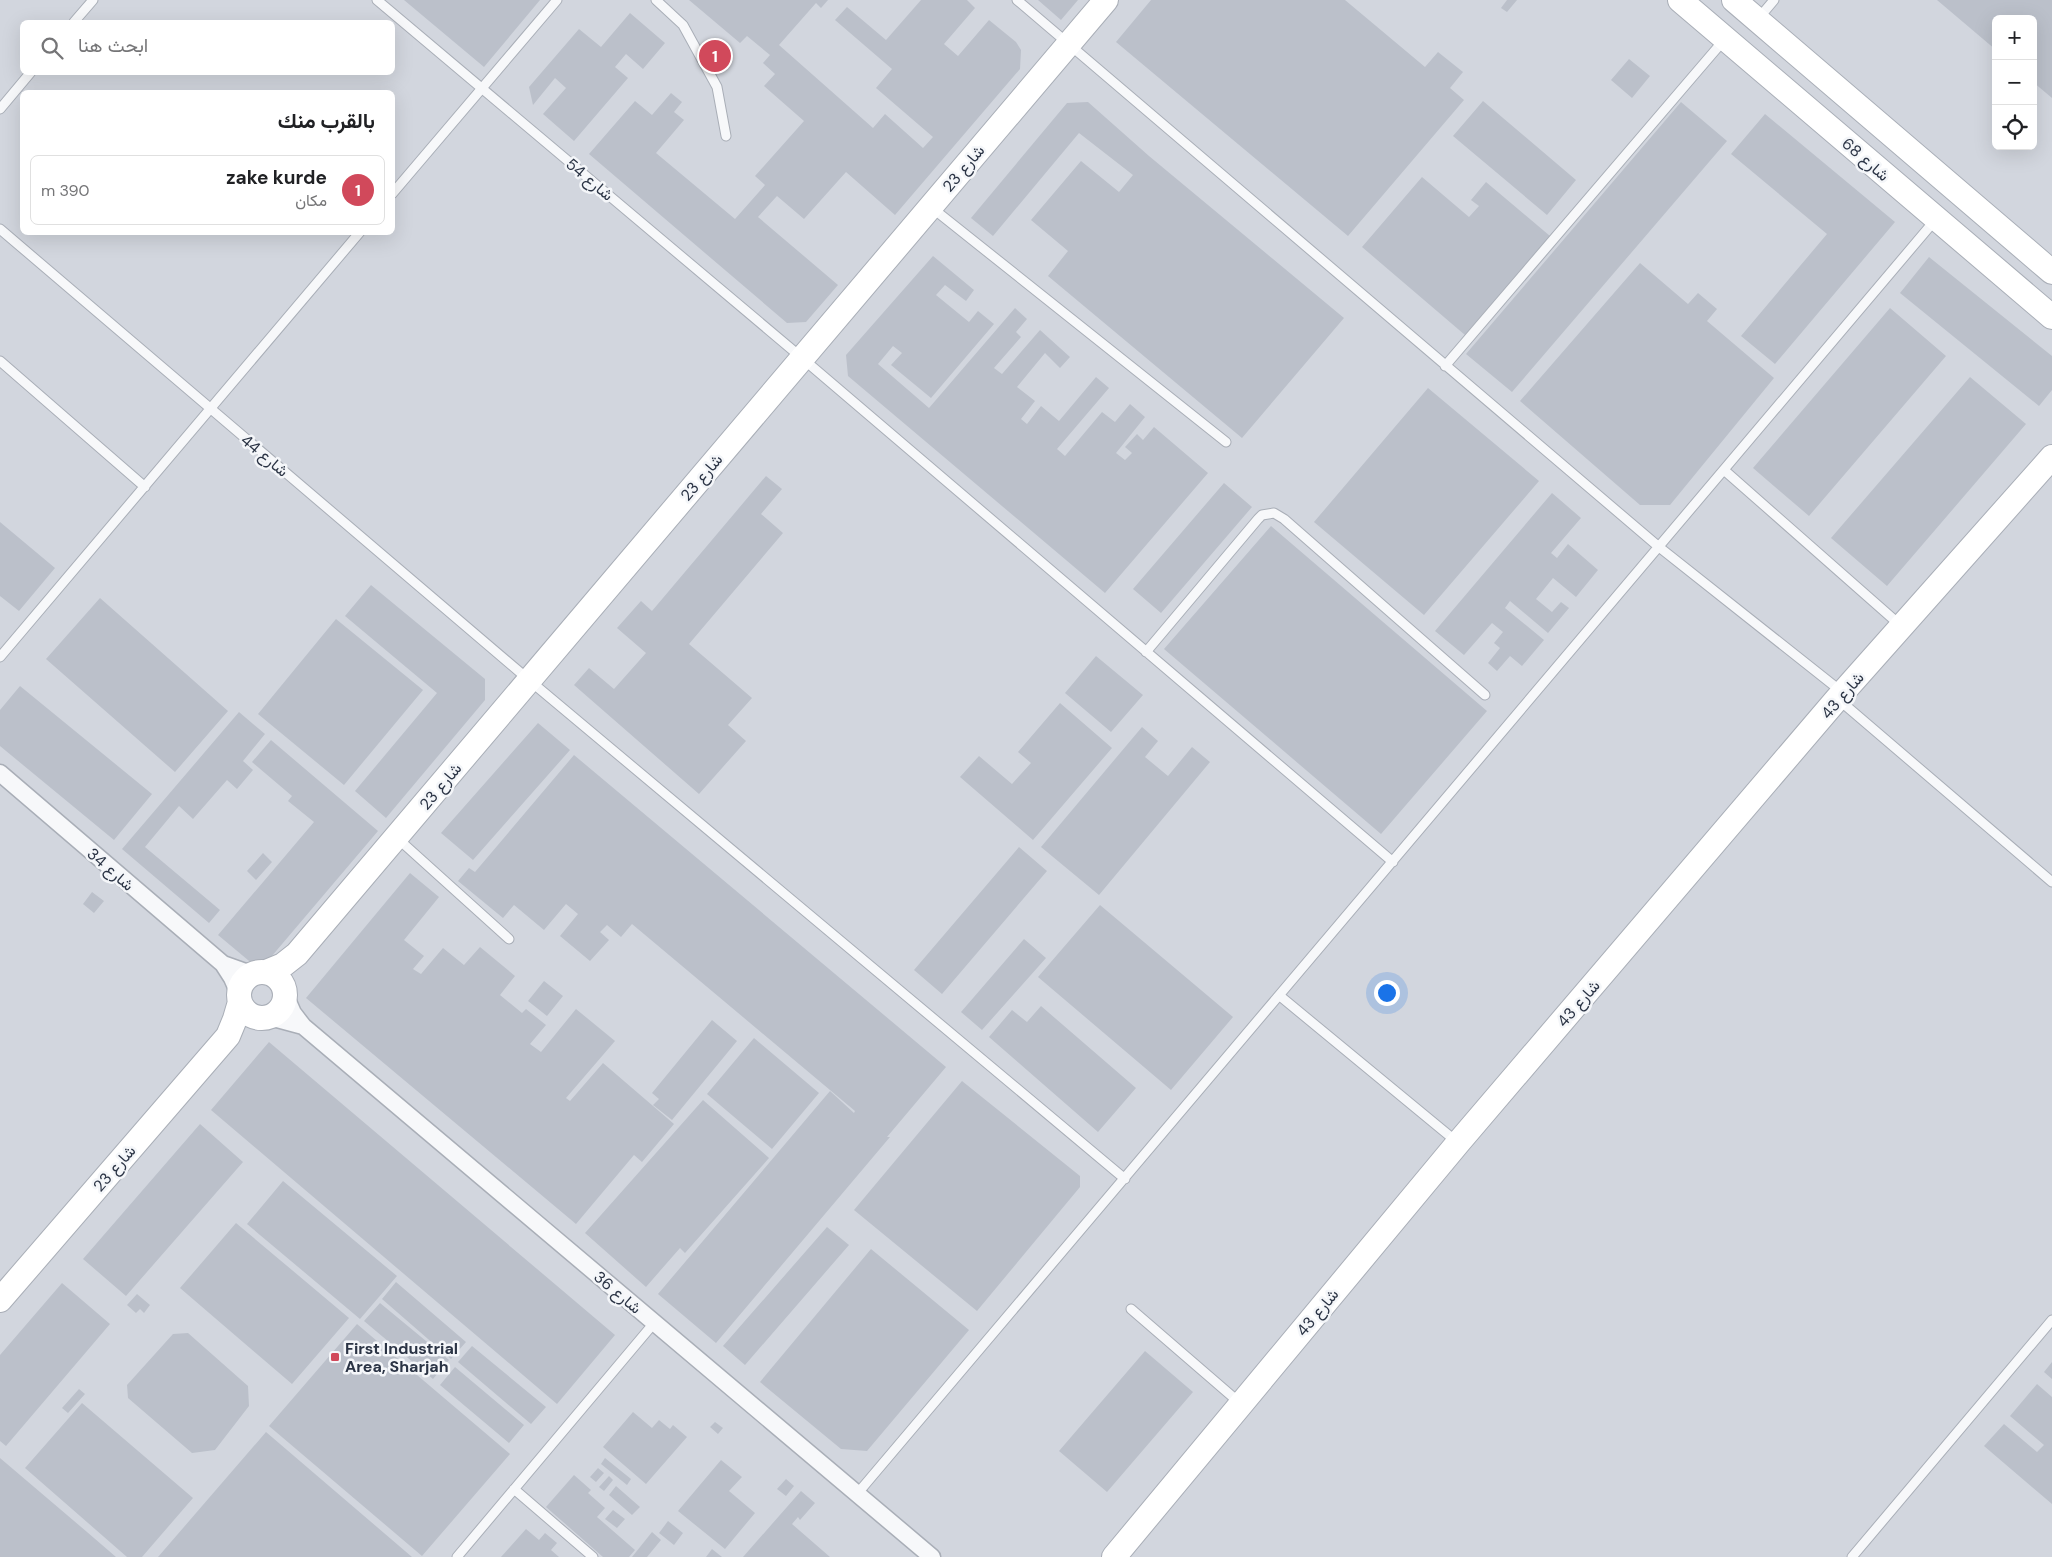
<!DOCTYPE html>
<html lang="ar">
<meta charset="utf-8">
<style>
body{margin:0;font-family:"DM Sans",Vazirmatn,sans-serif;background:#f2f2f2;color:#202124;direction:rtl}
.controls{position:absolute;right:15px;top:15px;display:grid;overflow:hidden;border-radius:8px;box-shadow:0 5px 20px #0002}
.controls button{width:45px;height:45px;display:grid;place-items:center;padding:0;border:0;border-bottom:1px solid #e0e0e0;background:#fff;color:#202124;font:25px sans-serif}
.you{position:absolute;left:1386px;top:992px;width:18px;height:18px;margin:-12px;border:4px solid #fff;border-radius:50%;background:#1a73e8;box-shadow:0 0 0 8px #1a73e833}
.badge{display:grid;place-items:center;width:32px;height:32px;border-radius:50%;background:#d1495b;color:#fff;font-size:16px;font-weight:700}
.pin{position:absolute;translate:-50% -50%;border:2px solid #fff;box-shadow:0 1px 5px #0006}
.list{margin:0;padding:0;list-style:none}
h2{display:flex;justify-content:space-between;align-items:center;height:65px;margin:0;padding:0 20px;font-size:21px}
h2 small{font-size:16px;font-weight:400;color:#757577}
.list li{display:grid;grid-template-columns:32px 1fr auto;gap:15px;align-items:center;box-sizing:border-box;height:70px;margin:0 10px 10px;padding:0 10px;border:1px solid #e0e0e0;border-radius:8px}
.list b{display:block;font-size:19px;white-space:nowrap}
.list p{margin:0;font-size:16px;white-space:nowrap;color:#757577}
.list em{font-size:16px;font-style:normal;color:#757577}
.icon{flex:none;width:28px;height:28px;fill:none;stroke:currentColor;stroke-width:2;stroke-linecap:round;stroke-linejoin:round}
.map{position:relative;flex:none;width:2052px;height:1557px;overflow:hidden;direction:ltr}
.search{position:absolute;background:#fff;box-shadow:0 5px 20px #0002;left:20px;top:20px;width:375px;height:55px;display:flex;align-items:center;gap:12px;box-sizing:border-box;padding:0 18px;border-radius:8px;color:#757577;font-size:19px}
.panel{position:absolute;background:#fff;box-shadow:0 5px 20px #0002;left:20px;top:90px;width:375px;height:145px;border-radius:8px;direction:rtl}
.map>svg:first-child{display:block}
.built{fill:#d2d6de;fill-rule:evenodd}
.building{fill:#bbc0ca}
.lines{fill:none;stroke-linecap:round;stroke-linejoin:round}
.lane-casing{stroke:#a9aeb7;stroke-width:11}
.street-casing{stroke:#a9aeb7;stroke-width:19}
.secondary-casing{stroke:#a9aeb7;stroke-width:26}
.lane{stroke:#f7f8fa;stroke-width:9}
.street{stroke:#f7f8fa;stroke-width:16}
.secondary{stroke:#fff;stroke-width:24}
.poi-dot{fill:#d1495b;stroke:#f4f6f9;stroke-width:2}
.labels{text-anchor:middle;stroke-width:5;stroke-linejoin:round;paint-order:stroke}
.street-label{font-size:16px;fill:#2b3445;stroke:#f4f6f9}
.poi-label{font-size:16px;font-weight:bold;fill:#2b3445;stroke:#f4f6f9;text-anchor:start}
</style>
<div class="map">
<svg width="2052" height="1557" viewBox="0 0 2052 1557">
<rect width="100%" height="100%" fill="#e4e7ec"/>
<path class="built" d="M0 0H2052V1557H0ZM1996 19H2033V146H1996ZM22 22H392V72H22ZM22 92H392V232H22Z"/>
<path class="building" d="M404 0H540L484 67Z
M689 0H828L821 8 816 3 779 45 873 128 885 114 923 148 933 137 876 88 892 69 835 20 847 7 886 40 921 0H967L975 8 944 44 958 56 989 20 1016 42 1021 50 1020 69 895 215 846 172 804 219 777 196 758 217 838 285 806 322 787 323 589 154 635 101 652 115 671 93 682 102 674 112 684 120 656 153 735 219 765 185 755 176 804 121 764 86 775 74 763 63 770 55 747 36 740 43Z
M1038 0H1078L1061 20Z
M1151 0H1345L1425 67 1438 52 1463 72 1450 88 1464 100 1348 236 1116 42Z
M1507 0H1517L1507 12 1501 8Z
M1937 0H2052V98L2033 82V19H1996V50Z
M630 13 665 43 643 69 626 54 615 67 628 78 574 141 543 114 566 88 555 78 533 105 529 87 579 29 601 47Z
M1629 59 1650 76 1632 98 1611 80Z
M1483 101 1576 180 1547 215 1453 136Z
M1088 102 1149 156 1344 318 1242 438 1048 276 1068 251 1031 220 1081 161 1119 192 1133 175 1079 133 993 236 971 218 1067 103Z
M1681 102 1727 141 1512 392 1466 354Z
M1765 114 1895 222 1775 364 1741 336 1827 234 1731 154Z
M1422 177 1469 217 1479 206 1471 200 1486 182 1550 236 1465 335 1362 247Z
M933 256 974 290 966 301 945 285 936 295 969 322 978 311 994 324 931 398 891 365 902 353 893 346 878 364 929 408 1015 308 1027 319 1016 332 1021 337 994 368 1002 374 1040 330 1070 357 1060 368 1045 353 1017 387 1035 401 1021 419 1027 424 1041 406 1059 421 1096 377 1109 388 1057 449 1065 456 1102 412 1115 422 1130 404 1145 417 1116 453 1125 460 1132 453 1125 447 1137 434 1143 440 1154 427 1208 473 1105 593 848 376 846 355Z
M1929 257 2052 356V390L2039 406 1900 293Z
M1640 263 1688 304 1698 293 1717 309 1707 321 1774 378 1670 505H1640L1520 401Z
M1890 308 1946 356 1809 516 1753 468Z
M1970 377 2026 424 1887 586 1831 538Z
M1428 388 1539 481 1424 615 1314 522Z
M766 476 782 489 761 514 783 533 689 644 752 698 728 725 746 741 699 794 574 685 589 668 614 689 646 653 617 628 641 601 652 611Z
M1224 483 1252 507 1161 613 1133 589Z
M1552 493 1581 518 1551 553 1557 558 1568 544 1598 570 1576 597 1553 578 1536 599 1552 612 1561 602 1569 608 1548 633 1510 601 1505 608 1544 640 1522 666 1510 656 1497 671 1488 663 1500 648 1494 643 1503 632 1492 623 1464 655 1435 631Z
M0 522 55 568 19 611 0 596Z
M1271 526 1487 711 1381 834 1164 649Z
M371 585 485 679V700L386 818 355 791 437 693 345 616Z
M100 598 228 711 175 772 46 659Z
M336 619 423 690 344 785 258 714Z
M1096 656 1143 695 1111 732 1065 693Z
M20 686 152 794 114 840 0 746V710Z
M1060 703 1112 748 1033 840 960 777 979 756 1012 784 1031 763 1018 752Z
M239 712 265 734 243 761 253 770 237 789 227 780 193 819 179 806 145 847 220 910 209 923 122 849Z
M538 723 570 750 473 860 441 833Z
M1142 727 1158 741 1145 757 1168 776 1192 747 1210 762 1099 895 1041 847Z
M271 740 378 831 260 970 218 935 314 822 288 801 292 796 252 762Z
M574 755 946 1067 887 1137H890L716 1343 658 1294 830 1091 854 1113 855 1111 632 924 621 937 607 925 600 932 609 940 590 961 560 936 578 914 566 904 544 930 514 905 503 918 458 881 469 868 475 872Z
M1019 847 1047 871 942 994 914 970Z
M263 853 272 862 256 880 247 871Z
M410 873 439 897 404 940 424 956 413 969 421 974 443 948 464 965 480 947 515 976 500 995 522 1013 526 1009 546 1025 530 1044 541 1052 576 1009 615 1041 566 1098 570 1101 603 1063 674 1124 642 1162 634 1155 576 1224 306 998Z
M92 892 104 901 94 913 83 904Z
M1100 905 1233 1017 1171 1090 1038 977Z
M1024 939 1046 958 982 1030 961 1012Z
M544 981 563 996 547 1016 528 1001Z
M1041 1006 1136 1088 1098 1132 989 1037 1012 1010 1027 1022Z
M712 1020 737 1041 672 1120 653 1105 659 1099 652 1093Z
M754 1038 819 1093 772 1149 707 1094Z
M269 1042 615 1335 557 1404 211 1110Z
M962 1081 1080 1176V1187L977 1311 854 1210Z
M703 1100 769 1158 685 1253 680 1248 646 1287 585 1233Z
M200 1124 243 1162 126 1296 83 1259Z
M283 1181 397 1276 360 1319 247 1224Z
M236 1223 349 1318 292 1384 180 1288Z
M827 1227 849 1245 745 1365 723 1346Z
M871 1249 969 1330 867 1451 841 1449 760 1382Z
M396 1282 466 1342 451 1359 382 1299Z
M62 1283 110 1324 6 1446 0 1441V1355Z
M137 1294 150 1305 144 1313 140 1309 136 1313 127 1305Z
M380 1303 449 1360 433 1379 364 1321Z
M357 1324 510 1454 422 1556 269 1426Z
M188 1333 248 1386 249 1406 215 1450 192 1453 128 1398 127 1385 173 1334Z
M472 1346 546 1407 531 1424 458 1362Z
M1145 1351 1193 1392 1107 1492 1059 1451Z
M2052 1362V1379L2044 1372Z
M455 1367 524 1425 509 1443 440 1385Z
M2037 1384 2052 1397V1504L1984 1446 2004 1424 2037 1452 2044 1445 2010 1416Z
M79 1389 85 1394 68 1413 62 1408Z
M82 1403 193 1498 142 1557H127L25 1468Z
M633 1412 652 1428 659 1420 670 1429 673 1425 687 1437 646 1484 603 1447Z
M715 1422 723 1428 718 1434 710 1427Z
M266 1432 412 1557H158Z
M0 1458 87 1532 116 1557H0Z
M605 1458 631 1479 627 1485 601 1464Z
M721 1460 742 1477 729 1491 755 1513 725 1549 678 1511Z
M598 1468 604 1473 596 1482 590 1477Z
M574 1475 591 1490 588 1493 605 1508 597 1517 635 1550 629 1557H603L546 1507Z
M609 1476 613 1480 604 1491 599 1487Z
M786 1479 794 1486 786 1496 777 1489Z
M616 1486 640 1507 632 1515 609 1495Z
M801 1491 815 1503 800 1520 798 1517 792 1524 830 1557H743Z
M613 1510 625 1519 617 1528 605 1519Z
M668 1521 683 1533 674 1545 659 1533Z
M526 1529 539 1540 545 1533 557 1543 551 1550 559 1557H501Z
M652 1532 661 1540 647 1557H632Z
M712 1549 722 1557H706Z"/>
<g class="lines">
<defs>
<path id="lane" d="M377 0 802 358 1393 862
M656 0 683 25 717 87 726 136
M1017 0 1659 547 1842 692
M1758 19 1774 0
M74 22 93 0
M0 109 31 72
M392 194 557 0
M931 207 1226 442
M0 229 529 680 1125 1179
M0 361 145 487
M1445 366 1724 40
M1724 470 1900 625
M1146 652 1258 519 1262 515 1274 513 1284 519 1485 695
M0 657 360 232
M1838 699 2052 882
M396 837 509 939
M1280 996 1457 1142
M1131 1309 1241 1404
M514 1489 593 1557
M857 1494 1936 219
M457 1557 654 1323
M1852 1557 2052 1320"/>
<path id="street" d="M0 773 223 964 232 978 239 994
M223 964 251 974
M286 997 293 1013 303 1026 932 1557
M268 1018 277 1019 303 1026"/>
<path id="secondary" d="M1680 0 2052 317
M1734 0 2052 272
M239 995a23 23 0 1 1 46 0a23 23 0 1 1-46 0Z
M266 972 283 965 297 954 1106 0
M0 1300 228 1036 235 1019 240 1002
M1114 1557 1458 1143 1837 699 2052 457"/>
</defs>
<use href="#lane" class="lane-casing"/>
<use href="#street" class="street-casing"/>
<use href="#secondary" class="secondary-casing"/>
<use href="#lane" class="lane"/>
<use href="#street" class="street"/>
<use href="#secondary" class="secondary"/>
</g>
<rect class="poi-dot" x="330" y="1352" width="10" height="10" rx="2.5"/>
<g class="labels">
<g class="street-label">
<text transform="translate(1866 159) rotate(41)" y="6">شارع 68</text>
<text transform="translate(963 168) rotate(-50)" y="6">شارع 23</text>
<text transform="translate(590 179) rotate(40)" y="6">شارع 54</text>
<text transform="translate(265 455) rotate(40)" y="6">شارع 44</text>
<text transform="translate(701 477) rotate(-50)" y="6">شارع 23</text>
<text transform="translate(1842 695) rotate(-49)" y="6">شارع 43</text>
<text transform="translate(440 786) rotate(-50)" y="6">شارع 23</text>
<text transform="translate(111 869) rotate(41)" y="6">شارع 34</text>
<text transform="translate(1578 1003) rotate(-49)" y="6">شارع 43</text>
<text transform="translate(114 1168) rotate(-49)" y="6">شارع 23</text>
<text transform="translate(618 1292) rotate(40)" y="6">شارع 36</text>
<text transform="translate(1317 1312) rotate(-50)" y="6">شارع 43</text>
</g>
<g class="poi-label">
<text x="345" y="1354">First Industrial<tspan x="345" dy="18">Area, Sharjah</tspan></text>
</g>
</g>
</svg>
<div class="controls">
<button>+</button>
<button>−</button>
<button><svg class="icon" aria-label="locate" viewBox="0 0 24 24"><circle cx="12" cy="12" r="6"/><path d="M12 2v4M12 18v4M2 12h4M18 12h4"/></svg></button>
</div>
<div class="you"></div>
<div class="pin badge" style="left:715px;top:56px">1</div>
<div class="search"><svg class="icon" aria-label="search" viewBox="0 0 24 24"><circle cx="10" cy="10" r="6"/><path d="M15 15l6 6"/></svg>ابحث هنا</div>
<section class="panel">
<h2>بالقرب منك<small></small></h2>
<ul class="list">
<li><span class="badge">1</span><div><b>zake kurde</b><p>مكان</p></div><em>390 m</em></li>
</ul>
</section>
</div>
